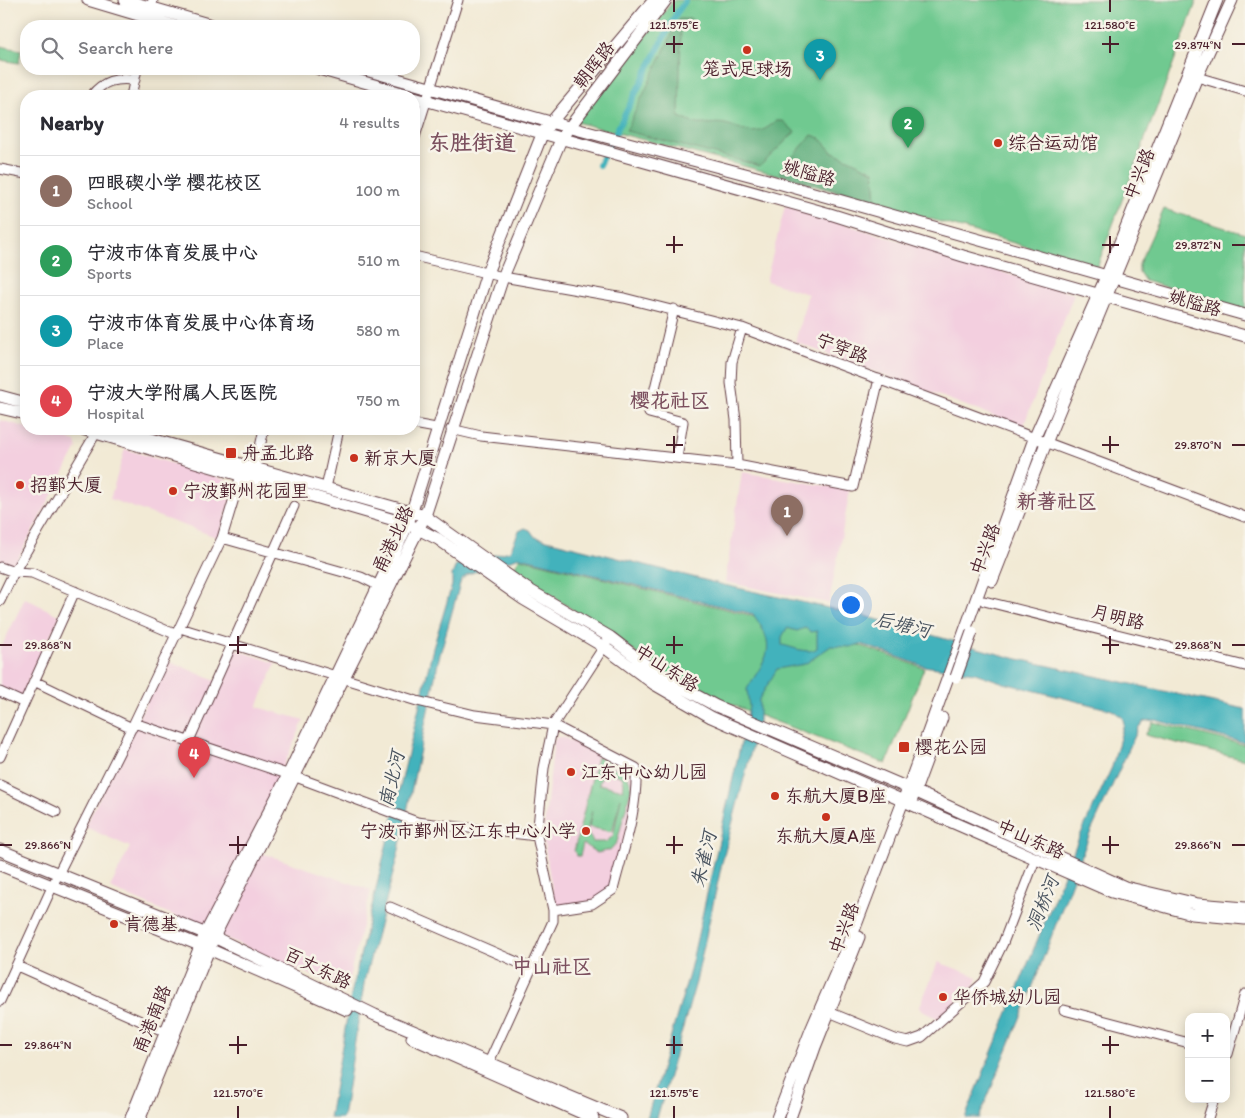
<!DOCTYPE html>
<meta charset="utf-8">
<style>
body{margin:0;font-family:Itim,"LXGW WenKai TC",sans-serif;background:#f7f7f7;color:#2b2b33}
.controls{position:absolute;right:15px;bottom:15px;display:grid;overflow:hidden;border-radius:10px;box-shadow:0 2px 12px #0003}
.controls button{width:45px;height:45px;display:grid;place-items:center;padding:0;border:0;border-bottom:1px solid #e1e1e2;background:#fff;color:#2b2b33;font:25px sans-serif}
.you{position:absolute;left:850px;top:604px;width:18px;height:18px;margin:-12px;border:4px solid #fff;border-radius:50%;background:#1a73e8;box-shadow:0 0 0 8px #1a73e833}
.badge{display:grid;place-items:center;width:32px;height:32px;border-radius:50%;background:#c8321e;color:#fff;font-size:16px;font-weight:700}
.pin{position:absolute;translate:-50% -41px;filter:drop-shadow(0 1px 2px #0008)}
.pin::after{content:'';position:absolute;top:26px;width:18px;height:15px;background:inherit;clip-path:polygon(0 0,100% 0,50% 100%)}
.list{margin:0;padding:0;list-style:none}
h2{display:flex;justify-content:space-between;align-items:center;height:65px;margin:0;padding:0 20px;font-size:21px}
h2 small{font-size:16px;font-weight:400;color:#7c7c81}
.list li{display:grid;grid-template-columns:32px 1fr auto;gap:15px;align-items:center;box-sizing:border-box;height:70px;padding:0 20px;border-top:1px solid #e1e1e2}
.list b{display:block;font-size:19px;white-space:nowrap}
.list p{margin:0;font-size:16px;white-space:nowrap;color:#7c7c81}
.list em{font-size:16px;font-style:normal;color:#7c7c81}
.icon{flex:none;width:28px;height:28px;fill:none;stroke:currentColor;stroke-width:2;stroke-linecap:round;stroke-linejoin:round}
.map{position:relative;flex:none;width:1245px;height:1118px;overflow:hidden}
.search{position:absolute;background:#fff;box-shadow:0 2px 12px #0003;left:20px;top:20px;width:400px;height:55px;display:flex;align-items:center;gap:12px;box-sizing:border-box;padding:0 18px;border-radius:20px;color:#7c7c81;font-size:19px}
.panel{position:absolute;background:#fff;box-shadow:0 2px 12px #0003;left:20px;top:90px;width:400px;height:345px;border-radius:20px}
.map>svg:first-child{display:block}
.built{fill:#f3cfdf}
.green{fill:#70c990;stroke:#5d745e;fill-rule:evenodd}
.forest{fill:#5cad7a;stroke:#536652}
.water{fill:#43b2bc;stroke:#466874;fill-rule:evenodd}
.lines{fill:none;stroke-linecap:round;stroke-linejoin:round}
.canal{stroke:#43b2bc;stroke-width:6}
.minor-casing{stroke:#633d44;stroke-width:11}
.major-casing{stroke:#633d44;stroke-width:13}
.minor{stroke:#fff;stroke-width:9}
.major{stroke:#fff;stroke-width:11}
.major-bridge-casing{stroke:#633d44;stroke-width:13;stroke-linecap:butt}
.major-bridge{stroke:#fff;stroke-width:11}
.ticks{fill:none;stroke:#4a1f2b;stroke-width:2}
.poi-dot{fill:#c8321e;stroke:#f7f3e8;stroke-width:2}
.labels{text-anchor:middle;stroke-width:5;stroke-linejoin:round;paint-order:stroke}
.street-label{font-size:18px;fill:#4a1f2b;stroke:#f7f3e8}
.poi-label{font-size:18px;fill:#4a1f2b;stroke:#f7f3e8;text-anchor:start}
.water-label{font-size:19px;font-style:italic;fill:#48525e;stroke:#f7f3e8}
.quarter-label{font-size:20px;font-weight:bold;fill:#7b4f5e;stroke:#f7f3e8}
.district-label{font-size:22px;font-weight:bold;fill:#7b4f5e;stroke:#f7f3e8}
.ticks-label{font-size:12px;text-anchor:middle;fill:#4a1f2b;stroke:#f7f3e8;stroke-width:5;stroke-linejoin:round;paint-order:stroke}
</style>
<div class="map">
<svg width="1245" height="1118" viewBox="0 0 1245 1118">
<rect width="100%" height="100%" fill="#f7f3e8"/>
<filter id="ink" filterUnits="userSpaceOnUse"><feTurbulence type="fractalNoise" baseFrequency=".02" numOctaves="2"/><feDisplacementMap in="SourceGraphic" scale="10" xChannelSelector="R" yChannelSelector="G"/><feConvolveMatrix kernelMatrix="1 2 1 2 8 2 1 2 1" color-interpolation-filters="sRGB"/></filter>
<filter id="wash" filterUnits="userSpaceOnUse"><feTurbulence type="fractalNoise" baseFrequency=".0096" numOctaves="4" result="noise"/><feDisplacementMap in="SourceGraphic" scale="20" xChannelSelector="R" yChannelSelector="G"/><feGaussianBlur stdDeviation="1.12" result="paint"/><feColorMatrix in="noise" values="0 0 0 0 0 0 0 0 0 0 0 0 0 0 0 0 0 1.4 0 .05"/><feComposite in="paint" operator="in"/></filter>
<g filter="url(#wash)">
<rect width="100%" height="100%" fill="#f2ead5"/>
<path class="built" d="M785 206 1074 294 1023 427 795 342 808 294 766 281Z
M0 420 68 439 75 442 77 448 15 564 12 566 0 560Z
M125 449 235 483 219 538 110 499Z
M742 472 850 490 829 603 725 582Z
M25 598 60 616 30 676 21 699 0 691V645L2 646Z
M231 648 276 663 257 707 304 720 247 848 371 890 346 990 110 888 130 847 85 827 167 660 218 682Z
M557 737H563L597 753 634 774 632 804 612 889 590 902 555 907 543 837 554 741Z
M938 962 978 977 974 986 938 1019 919 1008Z"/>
<path class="green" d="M674 0H1197L1097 267 774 174 576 122Z
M0 46 21 50 19 63 0 60Z
M1164 209 1245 234V310L1145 281 1139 272V264Z
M520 558 746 614 805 626 924 668 886 764 717 699 671 677 513 569Z
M1153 722 1245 745V760L1145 735Z
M597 757 608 761 607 769C620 765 631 775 631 789L617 842 610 850 597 853 583 844 580 856H577L574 851ZM610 772 622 777 624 783 623 790 599 784 602 776ZM621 798 613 836 606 842H593L587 831 592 811 589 827 612 832Z"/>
<path class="forest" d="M679 19H692V27L681 28 679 117C685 119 691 123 697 124 706 125 716 122 725 124 746 129 755 140 776 121H783L795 132 760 166 626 131Z
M812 135 820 138 831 151 874 171 876 202 779 172Z"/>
<path class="water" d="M525 528 530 530 535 537 724 585 865 616 1009 657 1245 709V743L1155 720 1144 721 1139 727 1089 836 1026 1004 979 1118H965L1078 840 1112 767 1124 723 1122 717 1112 710 1004 683 975 673 923 666 861 644 850 647 831 646 805 664 777 669 759 699V721L722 863 696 982 657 1118H647L689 974 749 707 747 689C766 657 779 650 753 614L520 557 468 574 461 580 439 658 398 855 365 978 343 1118H329L352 990 433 648 452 585V575L456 565 510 551 519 531ZM787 628 797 631 805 628 811 632 817 631V648C808 655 793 647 782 645V637Z"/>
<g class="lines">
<path class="canal" d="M599 165 676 14 686 0"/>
</g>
</g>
<g filter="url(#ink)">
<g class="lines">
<defs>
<path id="minor" d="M146 26 153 0
M1197 77 1245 91
M91 96C104 80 115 78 135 80
M131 96 137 69
M414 140 458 0
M0 169 26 174
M414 256 503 277 624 298 742 328 1245 517
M674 309 649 413 683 422 677 458
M414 424 436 428
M451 429 481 436 737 465 736 420 731 383 732 362 742 328
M737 465 853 487 879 379
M255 469 264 429
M326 488 339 429
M222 538 361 577 379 586
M0 567 14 572 32 573 177 635
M0 601 14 572 96 433
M984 601 1245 666
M180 628 417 701 475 715 553 725 636 768C638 811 623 850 613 890L592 904 553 910
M34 681 132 728
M0 692 24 703
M134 723 296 777 417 822 537 836
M188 743 294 506
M0 757 75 591
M0 785 56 812
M390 907 533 969
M17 966 170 1034
M0 1001 58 874 134 723 222 538 241 475
M1064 1010 1189 1043
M829 1012 895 1039 908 1042 922 1037 984 982 1003 943 1035 860
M1228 1054 1245 994
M489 1062 553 921V910L537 836 544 768 553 725 607 642
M1208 1118 1214 1099"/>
<path id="major" d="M88 0 175 26
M125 0 215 26
M319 69 412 96
M362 69 568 127 764 179 1245 315
M414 97 830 214 963 256 1245 336
M0 396 26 403
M0 408 26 414
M82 429 408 524 438 539 523 599 604 647 654 684 711 717 1112 892 1192 914 1245 919
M116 429 425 516 526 588 610 637 662 677 716 706 908 788 1125 887 1198 904 1245 908
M992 581 1046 443 1197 77 1232 0
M912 799 942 718
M0 850 214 937 375 1015 621 1118
M0 865 209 949 347 1010
M412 1038 593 1118
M131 1118 205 934 288 775 408 524 487 273 543 132 654 0
M140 1118 214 937 425 516 503 277 562 137 666 0
M777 1118 811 1030 853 933 908 788 1034 439 1106 277 1217 0
M790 1118 815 1047 859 937"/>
</defs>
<use href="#minor" class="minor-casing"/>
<use href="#major" class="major-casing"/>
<use href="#minor" class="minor"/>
<use href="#major" class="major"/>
<defs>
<path id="major-bridge" d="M956 677 972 632"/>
</defs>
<use href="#major-bridge" class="major-bridge-casing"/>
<use href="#major-bridge" class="major-bridge"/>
</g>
</g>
<path class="ticks" d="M674 0V12M1110 0V12M674 36V53M1110 36V53M666 44H683M1102 44H1119M1232 44H1245M674 236V253M1110 236V253M666 245H683M1102 245H1119M1232 245H1245M674 436V453M1110 436V453M666 445H683M1102 445H1119M1232 445H1245M238 636V654M674 636V654M1110 636V654M0 645H12M229 645H247M666 645H683M1102 645H1119M1232 645H1245M238 836V854M674 836V854M1110 836V854M0 845H12M229 845H247M666 845H683M1102 845H1119M1232 845H1245M238 1036V1054M674 1036V1054M1110 1036V1054M0 1045H12M229 1045H247M666 1045H683M1102 1045H1119M238 1106V1118M674 1106V1118M1110 1106V1118"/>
<g class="poi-dot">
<circle cx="747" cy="50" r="5"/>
<circle cx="998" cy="143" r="5"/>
<rect x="225" y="447" width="12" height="12" rx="2.5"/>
<circle cx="354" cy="458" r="5"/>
<circle cx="20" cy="485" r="5"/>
<circle cx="173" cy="491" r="5"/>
<rect x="898" y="741" width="12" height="12" rx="2.5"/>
<circle cx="571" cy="772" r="5"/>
<circle cx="775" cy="796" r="5"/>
<circle cx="826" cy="817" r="5"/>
<circle cx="586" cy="831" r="5"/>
<circle cx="114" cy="924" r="5"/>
<circle cx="943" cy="997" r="5"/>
</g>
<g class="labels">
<g class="street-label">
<text transform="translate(594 65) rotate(-52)" y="6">朝晖路</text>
<text transform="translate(809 173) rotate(16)" y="6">姚隘路</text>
<text transform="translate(1139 174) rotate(-68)" y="6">中兴路</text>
<text transform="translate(1195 303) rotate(16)" y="6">姚隘路</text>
<text transform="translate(842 348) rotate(21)" y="6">宁穿路</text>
<text transform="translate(393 539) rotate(-65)" y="6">甬港北路</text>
<text transform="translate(985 549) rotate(-69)" y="6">中兴路</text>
<text transform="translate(1118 617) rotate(14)" y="6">月明路</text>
<text transform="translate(667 668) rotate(33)" y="6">中山东路</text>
<text transform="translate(1031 839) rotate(24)" y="6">中山东路</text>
<text transform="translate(844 928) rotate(-69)" y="6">中兴路</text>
<text transform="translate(318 968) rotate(26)" y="6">百丈东路</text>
<text transform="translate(152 1019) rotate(-68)" y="6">甬港南路</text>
</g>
<g class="poi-label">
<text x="747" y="75" text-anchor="middle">笼式足球场</text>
<text x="1008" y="149">综合运动馆</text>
<text x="242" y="459">舟孟北路</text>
<text x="364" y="464">新京大厦</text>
<text x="30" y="491">招鄞大厦</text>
<text x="183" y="497">宁波鄞州花园里</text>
<text x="915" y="753">樱花公园</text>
<text x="581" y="778">江东中心幼儿园</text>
<text x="785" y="802">东航大厦B座</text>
<text x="576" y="837" text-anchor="end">宁波市鄞州区江东中心小学</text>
<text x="826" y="842" text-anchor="middle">东航大厦A座</text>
<text x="124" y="930">肯德基</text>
<text x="953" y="1003">华侨城幼儿园</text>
</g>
<g class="water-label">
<text transform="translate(903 624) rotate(14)" y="7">后塘河</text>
<text transform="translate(391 779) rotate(-77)" y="7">南北河</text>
<text transform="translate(703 859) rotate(-77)" y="7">朱雀河</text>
<text transform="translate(1042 903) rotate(-68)" y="7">洞桥河</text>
</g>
<g class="quarter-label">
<text x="670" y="407">樱花社区</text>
<text x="1057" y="508">新著社区</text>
<text x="552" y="973">中山社区</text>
</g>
<g class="district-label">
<text x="472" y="150">东胜街道</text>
</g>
</g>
<g class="ticks-label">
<text x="674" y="29">121.575°E</text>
<text x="1110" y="29">121.580°E</text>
<text x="1198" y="49">29.874°N</text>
<text x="1198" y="249">29.872°N</text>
<text x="1198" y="449">29.870°N</text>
<text x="48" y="649">29.868°N</text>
<text x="1198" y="649">29.868°N</text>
<text x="48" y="849">29.866°N</text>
<text x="1198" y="849">29.866°N</text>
<text x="48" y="1049">29.864°N</text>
<text x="238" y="1097">121.570°E</text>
<text x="674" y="1097">121.575°E</text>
<text x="1110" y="1097">121.580°E</text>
</g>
</svg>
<div class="controls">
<button>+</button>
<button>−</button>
</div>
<div class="you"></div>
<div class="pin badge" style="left:787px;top:536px;background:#8d6e63">1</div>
<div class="pin badge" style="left:908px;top:148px;background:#2e9e5b">2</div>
<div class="pin badge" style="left:820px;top:80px;background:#0f9aa8">3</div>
<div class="pin badge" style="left:194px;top:778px;background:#e0444e">4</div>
<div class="search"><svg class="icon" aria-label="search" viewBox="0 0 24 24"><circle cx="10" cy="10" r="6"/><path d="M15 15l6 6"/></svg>Search here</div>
<section class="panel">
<h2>Nearby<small>4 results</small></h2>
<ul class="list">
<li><span class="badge" style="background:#8d6e63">1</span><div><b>四眼碶小学 樱花校区</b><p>School</p></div><em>100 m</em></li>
<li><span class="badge" style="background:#2e9e5b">2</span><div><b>宁波市体育发展中心</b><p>Sports</p></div><em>510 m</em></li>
<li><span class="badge" style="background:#0f9aa8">3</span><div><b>宁波市体育发展中心体育场</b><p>Place</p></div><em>580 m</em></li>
<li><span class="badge" style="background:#e0444e">4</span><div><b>宁波大学附属人民医院</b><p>Hospital</p></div><em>750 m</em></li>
</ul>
</section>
</div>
